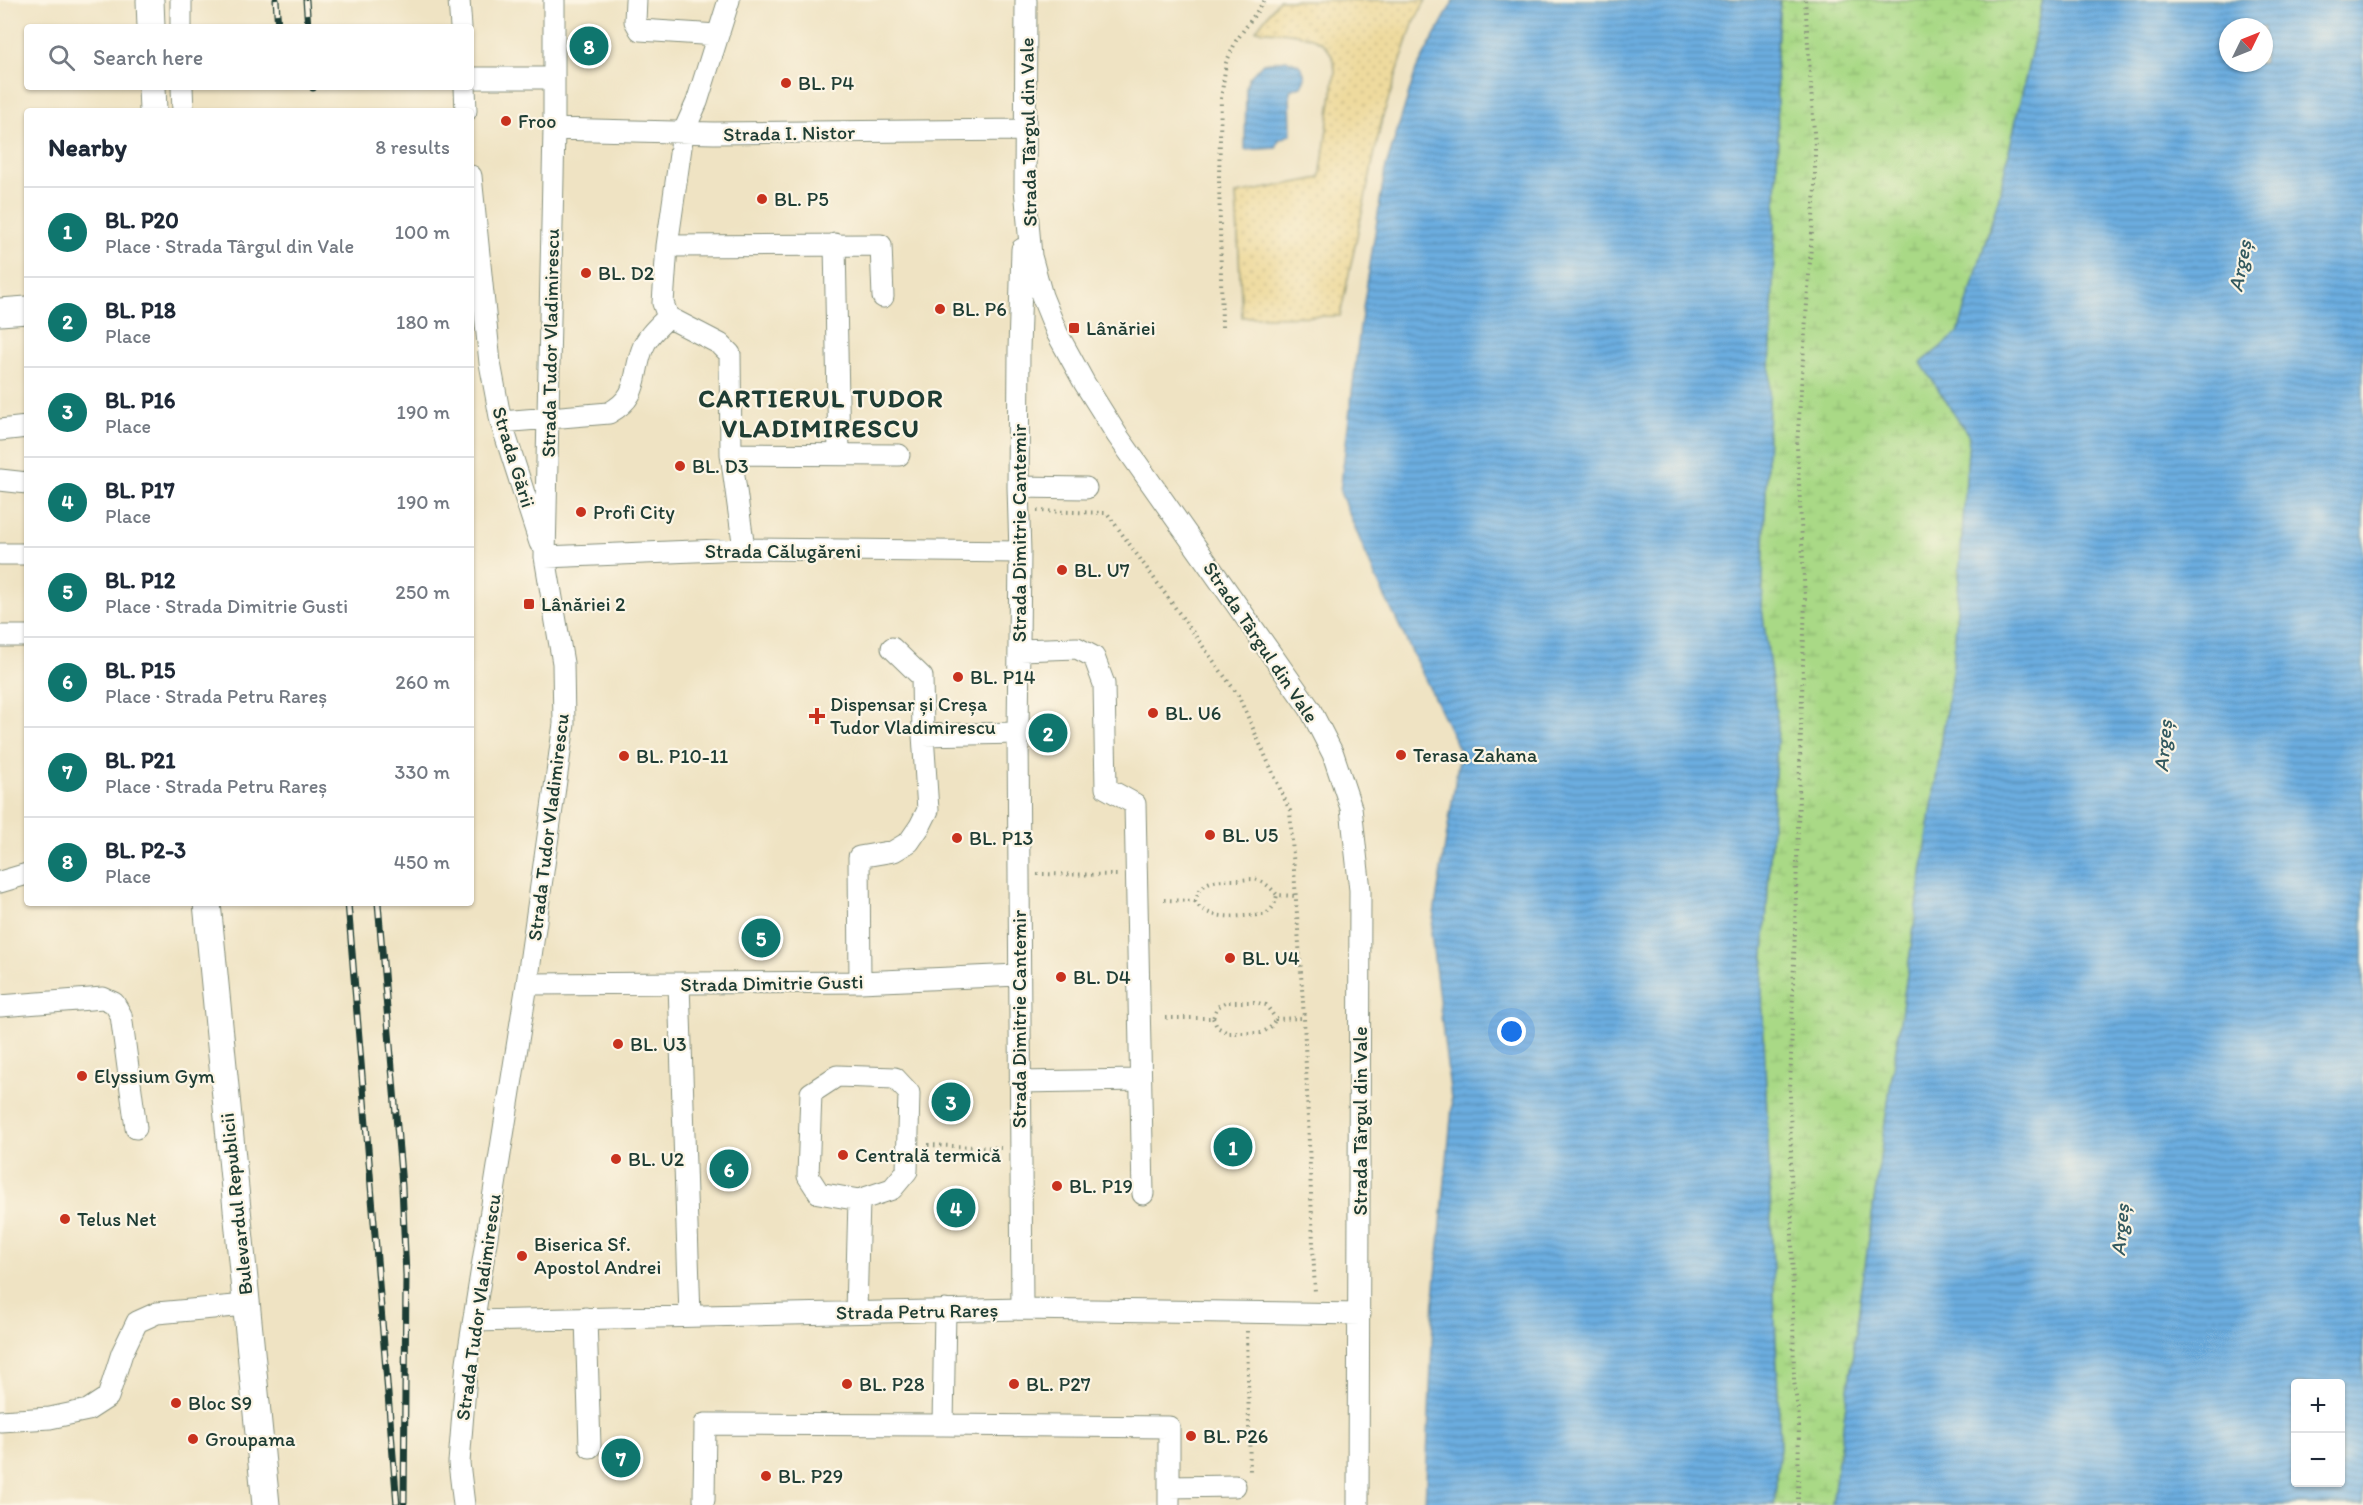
<!DOCTYPE html>
<meta charset="utf-8">
<style>
body{margin:0;font-family:Itim,sans-serif;background:#f2f2f3;color:#1f2937}
.controls{position:absolute;right:18px;bottom:18px;display:grid;overflow:hidden;border-radius:6px;box-shadow:0 2px 4px #0004}
.controls button{width:54px;height:54px;display:grid;place-items:center;padding:0;border:0;border-bottom:2px solid #e0e1e3;background:#fff;color:#1f2937;font:30px sans-serif}
.compass{position:absolute;left:2219px;top:18px;width:54px;height:54px;border-radius:50%;background:#fff;box-shadow:0 2px 4px #0004;rotate:47deg}
.you{position:absolute;left:1512px;top:1032px;width:21px;height:21px;margin:-15px;border:4px solid #fff;border-radius:50%;background:#1a73e8;box-shadow:0 0 0 9px #1a73e833}
.badge{display:grid;place-items:center;width:39px;height:39px;border-radius:50%;background:#0f766e;color:#fff;font-size:20px;font-weight:700}
.pin{position:absolute;translate:-50% -50%;border:3px solid #fff;box-shadow:0 2px 6px #0006}
.list{margin:0;padding:0;list-style:none}
h2{display:flex;justify-content:space-between;align-items:center;height:78px;margin:0;padding:0 24px;font-size:26px}
h2 small{font-size:20px;font-weight:400;color:#747a83}
.list li{display:grid;grid-template-columns:39px 1fr auto;gap:18px;align-items:center;box-sizing:border-box;height:90px;padding:0 24px;border-top:2px solid #e0e1e3}
.list b{display:block;font-size:22px;white-space:nowrap}
.list p{margin:0;font-size:20px;white-space:nowrap;color:#747a83}
.list em{font-size:20px;font-style:normal;color:#747a83}
.icon{flex:none;width:33px;height:33px;fill:none;stroke:currentColor;stroke-width:2;stroke-linecap:round;stroke-linejoin:round}
.map{position:relative;flex:none;width:2363px;height:1505px;overflow:hidden}
.search{position:absolute;background:#fff;box-shadow:0 2px 4px #0004;left:24px;top:24px;width:450px;height:66px;display:flex;align-items:center;gap:15px;box-sizing:border-box;padding:0 21px;border-radius:6px;color:#747a83;font-size:22px}
.panel{position:absolute;background:#fff;box-shadow:0 2px 4px #0004;left:24px;top:108px;width:450px;height:798px;border-radius:6px}
.map>svg:first-child{display:block}
.wetland{fill:url(#wetland-marsh);stroke:#648b5d;stroke-width:1.5}
.sand{fill:url(#sand-dots);stroke:#868c69;stroke-width:1.5}
.water{fill:url(#water-rules);stroke:#46758a;stroke-width:1.5;fill-rule:evenodd}
.lines{fill:none;stroke-linecap:round;stroke-linejoin:round}
.minor-casing{stroke:#87907c;stroke-width:23}
.major-casing{stroke:#87907c;stroke-width:29}
.path{stroke:#87907c;stroke-width:4;stroke-dasharray:1.5 4.5;stroke-linecap:butt}
.minor{stroke:#fff;stroke-width:21}
.major{stroke:#fff;stroke-width:27}
.rail-casing{stroke:#1f3d34;stroke-width:7}
.rail{stroke:#fcf5e5;stroke-width:4.5;stroke-dasharray:14;stroke-linecap:butt}
.poi-dot{fill:#c8321e;stroke:#fcf5e5;stroke-width:2}
.labels{text-anchor:middle;stroke-width:4.5;stroke-linejoin:round;paint-order:stroke}
.poi-label{font-size:20px;fill:#1f3d34;stroke:#fcf5e5;text-anchor:start}
.street-label{font-size:20px;fill:#1f3d34;stroke:#fcf5e5}
.water-label{font-size:21px;font-style:italic;fill:#32595f;stroke:#fcf5e5}
.district-label{font-size:26px;font-weight:bold;letter-spacing:1.5px;fill:#1f3d34;stroke:#fcf5e5}
</style>
<div class="map">
<svg width="2363" height="1505" viewBox="0 0 2363 1505">
<defs>
<pattern id="wetland-marsh" width="20" height="14" patternUnits="userSpaceOnUse" patternTransform="scale(1.5)"><rect width="20" height="14" fill="#a9d986"/><path d="M1 5h8M5 5V1M11 12h8M15 12V8" fill="none" stroke="#91bb74"/></pattern>
<pattern id="sand-dots" width="8" height="8" patternUnits="userSpaceOnUse" patternTransform="scale(1.5)"><rect width="8" height="8" fill="#eeda9e"/><path d="M2 2h.1M6 6h.1" fill="none" stroke="#ccbc89" stroke-width="1.8" stroke-linecap="round"/></pattern>
<pattern id="water-rules" width="6" height="5" patternUnits="userSpaceOnUse" patternTransform="scale(1.5)"><rect width="6" height="5" fill="#6cade0"/><path d="M0 2.5h6" fill="none" stroke="#588eb6"/></pattern>
</defs>
<rect width="100%" height="100%" fill="#fcf5e5"/>
<filter id="ink" filterUnits="userSpaceOnUse"><feTurbulence type="fractalNoise" baseFrequency=".0167" numOctaves="2"/><feDisplacementMap in="SourceGraphic" scale="12" xChannelSelector="R" yChannelSelector="G"/><feConvolveMatrix kernelMatrix="1 2 1 2 8 2 1 2 1" color-interpolation-filters="sRGB"/></filter>
<filter id="wash" filterUnits="userSpaceOnUse"><feTurbulence type="fractalNoise" baseFrequency=".008" numOctaves="4" result="noise"/><feDisplacementMap in="SourceGraphic" scale="24" xChannelSelector="R" yChannelSelector="G"/><feGaussianBlur stdDeviation="1.35" result="paint"/><feColorMatrix in="noise" values="0 0 0 0 0 0 0 0 0 0 0 0 0 0 0 0 0 1.4 0 .05"/><feComposite in="paint" operator="in"/></filter>
<g filter="url(#wash)">
<rect width="100%" height="100%" fill="#efe3c3"/>
<path class="wetland" d="M1780 0H2043L1998 200 1958 333 1921 363 1969 436 1953 665 1884 1129 1832 1505H1774L1780 1446 1762 988 1778 726 1762 608 1778 138 1776 63Z"/>
<path class="sand" d="M1279 0H1426L1413 24 1382 119 1340 316 1242 317 1236 194 1320 178 1335 72C1334 29 1289 34 1256 30Z"/>
<path class="water" d="M1454 0H1780L1776 63 1778 138 1762 608 1778 726 1762 988 1780 1446 1774 1505H1425L1434 1297 1452 1107 1431 933 1460 751 1375 576 1340 492 1360 327 1385 170 1416 70Z
M2043 0H2363V1505H1832L1884 1129 1953 665 1969 436 1921 363 1958 333 1998 200ZM2228 27H2264V63H2228ZM2296 1384H2340V1482H2296Z
M1287 60C1299 63 1303 67 1305 78L1301 86 1290 90 1291 134 1279 140 1276 148 1245 150 1246 87 1249 78 1263 63Z"/>
</g>
<g filter="url(#ink)">
<g class="lines">
<defs>
<path id="minor" d="M181 0V27
M459 0 461 27
M636 0 635 21 640 30 717 35
M729 0 697 102 683 133 667 246 663 303 668 317 720 344 730 354 731 454 744 549
M1026 0 1025 188 1031 256 1042 296 1057 333 1085 384 1117 435 1310 709 1333 754 1351 808 1360 890 1358 1505
M471 78H554
M182 87 183 111
M465 87 466 111
M554 129 714 133 1025 130
M471 176 490 363 501 422 540 543
M835 244 839 454
M667 246 881 245 883 297
M501 422 609 413C640 396 632 378 642 350 647 336 658 327 668 317
M0 430 27 427
M731 454 899 455
M0 480 27 483
M1018 487 1086 488
M0 554H27
M545 557 744 549 1020 552
M0 636H27
M892 648 922 677 923 735 1018 733
M1020 650 1077 648 1094 657 1104 684 1106 788 1135 804 1143 1194
M0 882 27 874
M860 982 859 857 894 851 909 842 920 826 928 810 923 735
M527 984 860 982 1018 975
M679 984 690 1316
M0 1006 103 998 114 1003 121 1015 136 1128
M837 1076 895 1078 909 1093 907 1171 892 1189 859 1200 819 1193 808 1176 811 1093Z
M1020 1082 1139 1080
M1022 1309 1018 733 1020 552 1018 487 1019 350 1022 249
M945 1310 943 1425 1169 1427V1505
M856 1312 859 1200
M586 1318 590 1447
M474 1321 1022 1309 1360 1314
M0 1421 50 1418 88 1410 108 1397 122 1353 137 1322 157 1313 246 1305
M1169 1487 1235 1486
M704 1500 705 1424 943 1425
M464 1505 459 1463 467 1362 527 984 564 724 563 663 545 557 554 129V0"/>
<path id="major" d="M150 0 151 27
M152 87 153 111
M0 312 27 310
M207 903 266 1505"/>
</defs>
<use href="#minor" class="minor-casing"/>
<use href="#major" class="major-casing"/>
<path class="path" d="M1222 327 1219 177 1221 99 1226 63 1236 41 1265 0
M1037 511 1107 513 1238 695 1290 811 1304 1018 1315 1294
M1037 874 1117 875
M1164 900 1195 901C1202 878 1217 880 1238 880 1244 880 1252 878 1258 880 1266 883 1272 889 1277 895L1297 896
M1195 901C1207 923 1242 915 1264 915 1272 910 1275 905 1277 895
M1166 1018H1213L1217 1007 1226 1002H1254L1266 1005 1276 1019 1304 1018
M1213 1018 1217 1027 1228 1033H1261L1270 1028 1276 1019
M928 1145 1001 1148
M1247 1331 1250 1473
M1798 1505 1799 1418 1794 1381 1790 1091 1805 598 1797 446 1815 189V147L1805 0"/>
<use href="#minor" class="minor"/>
<use href="#major" class="major"/>
<defs>
<path id="rail" d="M276 0 278 27
M306 0 308 27
M313 87V88
M348 903 397 1505
M378 903 402 1186 406 1276 404 1502"/>
</defs>
<use href="#rail" class="rail-casing"/>
<use href="#rail" class="rail"/>
</g>
</g>
<g class="poi-dot">
<circle cx="786" cy="83" r="6"/>
<circle cx="506" cy="121" r="6"/>
<circle cx="762" cy="199" r="6"/>
<circle cx="586" cy="273" r="6"/>
<circle cx="940" cy="309" r="6"/>
<rect x="1068" y="322" width="12" height="12" rx="3"/>
<circle cx="680" cy="466" r="6"/>
<circle cx="581" cy="512" r="6"/>
<circle cx="1062" cy="570" r="6"/>
<rect x="523" y="598" width="12" height="12" rx="3"/>
<circle cx="958" cy="677" r="6"/>
<circle cx="1153" cy="713" r="6"/>
<path d="M814 707h6v6h6v6h-6v6h-6v-6h-6v-6h6z"/>
<circle cx="1401" cy="755" r="6"/>
<circle cx="624" cy="756" r="6"/>
<circle cx="1210" cy="835" r="6"/>
<circle cx="957" cy="838" r="6"/>
<circle cx="1230" cy="958" r="6"/>
<circle cx="1061" cy="977" r="6"/>
<circle cx="618" cy="1044" r="6"/>
<circle cx="82" cy="1076" r="6"/>
<circle cx="843" cy="1155" r="6"/>
<circle cx="616" cy="1159" r="6"/>
<circle cx="1057" cy="1186" r="6"/>
<circle cx="65" cy="1219" r="6"/>
<circle cx="522" cy="1256" r="6"/>
<circle cx="847" cy="1384" r="6"/>
<circle cx="1014" cy="1384" r="6"/>
<circle cx="176" cy="1403" r="6"/>
<circle cx="1191" cy="1436" r="6"/>
<circle cx="193" cy="1439" r="6"/>
<circle cx="766" cy="1476" r="6"/>
</g>
<g class="labels">
<g class="poi-label">
<text x="798" y="90">BL. P4</text>
<text x="518" y="128">Froo</text>
<text x="774" y="206">BL. P5</text>
<text x="598" y="280">BL. D2</text>
<text x="952" y="316">BL. P6</text>
<text x="1086" y="335">Lânăriei</text>
<text x="692" y="473">BL. D3</text>
<text x="593" y="519">Profi City</text>
<text x="1074" y="577">BL. U7</text>
<text x="541" y="611">Lânăriei 2</text>
<text x="970" y="684">BL. P14</text>
<text x="830" y="711">Dispensar și Creșa<tspan x="830" dy="23">Tudor Vladimirescu</tspan></text>
<text x="1165" y="720">BL. U6</text>
<text x="1413" y="762">Terasa Zahana</text>
<text x="636" y="763">BL. P10-11</text>
<text x="1222" y="842">BL. U5</text>
<text x="969" y="845">BL. P13</text>
<text x="1242" y="965">BL. U4</text>
<text x="1073" y="984">BL. D4</text>
<text x="630" y="1051">BL. U3</text>
<text x="94" y="1083">Elyssium Gym</text>
<text x="855" y="1162">Centrală termică</text>
<text x="628" y="1166">BL. U2</text>
<text x="1069" y="1193">BL. P19</text>
<text x="77" y="1226">Telus Net</text>
<text x="534" y="1251">Biserica Sf.<tspan x="534" dy="23">Apostol Andrei</tspan></text>
<text x="859" y="1391">BL. P28</text>
<text x="1026" y="1391">BL. P27</text>
<text x="188" y="1410">Bloc S9</text>
<text x="1203" y="1443">BL. P26</text>
<text x="205" y="1446">Groupama</text>
<text x="778" y="1483">BL. P29</text>
</g>
<g class="street-label">
<text transform="translate(1028 132) rotate(-91)" y="7">Strada Târgul din Vale</text>
<text transform="translate(789 133) rotate(-1)" y="7">Strada I. Nistor</text>
<text transform="translate(550 343) rotate(-89)" y="7">Strada Tudor Vladimirescu</text>
<text transform="translate(514 457) rotate(73)" y="7">Strada Gării</text>
<text transform="translate(1019 533) rotate(-90)" y="7">Strada Dimitrie Cantemir</text>
<text x="783" y="558">Strada Călugăreni</text>
<text transform="translate(1261 642) rotate(56)" y="7">Strada Târgul din Vale</text>
<text transform="translate(548 827) rotate(-83)" y="7">Strada Tudor Vladimirescu</text>
<text transform="translate(772 983) rotate(-1)" y="7">Strada Dimitrie Gusti</text>
<text transform="translate(1019 1019) rotate(-90)" y="7">Strada Dimitrie Cantemir</text>
<text transform="translate(1360 1121) rotate(-90)" y="7">Strada Târgul din Vale</text>
<text transform="translate(236 1204) rotate(-96)" y="7">Bulevardul Republicii</text>
<text transform="translate(478 1307) rotate(-82)" y="7">Strada Tudor Vladimirescu</text>
<text transform="translate(917 1311) rotate(-1)" y="7">Strada Petru Rareș</text>
</g>
<g class="water-label">
<text transform="translate(2240 266) rotate(-79)" y="7">Argeș</text>
<text transform="translate(2163 746) rotate(-85)" y="7">Argeș</text>
<text transform="translate(2120 1230) rotate(-85)" y="7">Argeș</text>
</g>
<g class="district-label">
<text x="821" y="407">CARTIERUL TUDOR<tspan x="821" dy="30">VLADIMIRESCU</tspan></text>
</g>
</g>
</svg>
<div class="controls">
<button>+</button>
<button>−</button>
</div>
<svg class="compass" viewBox="-18 -18 36 36"><path d="M0-13l5 13h-10z" fill="#e53935"/><path d="M0 13l5-13h-10z" fill="#747a83"/></svg>
<div class="you"></div>
<div class="pin badge" style="left:1233px;top:1147px">1</div>
<div class="pin badge" style="left:1048px;top:733px">2</div>
<div class="pin badge" style="left:951px;top:1102px">3</div>
<div class="pin badge" style="left:956px;top:1208px">4</div>
<div class="pin badge" style="left:761px;top:938px">5</div>
<div class="pin badge" style="left:729px;top:1169px">6</div>
<div class="pin badge" style="left:621px;top:1458px">7</div>
<div class="pin badge" style="left:589px;top:46px">8</div>
<div class="search"><svg class="icon" aria-label="search" viewBox="0 0 24 24"><circle cx="10" cy="10" r="6"/><path d="M15 15l6 6"/></svg>Search here</div>
<section class="panel">
<h2>Nearby<small>8 results</small></h2>
<ul class="list">
<li><span class="badge">1</span><div><b>BL. P20</b><p>Place · Strada Târgul din Vale</p></div><em>100 m</em></li>
<li><span class="badge">2</span><div><b>BL. P18</b><p>Place</p></div><em>180 m</em></li>
<li><span class="badge">3</span><div><b>BL. P16</b><p>Place</p></div><em>190 m</em></li>
<li><span class="badge">4</span><div><b>BL. P17</b><p>Place</p></div><em>190 m</em></li>
<li><span class="badge">5</span><div><b>BL. P12</b><p>Place · Strada Dimitrie Gusti</p></div><em>250 m</em></li>
<li><span class="badge">6</span><div><b>BL. P15</b><p>Place · Strada Petru Rareș</p></div><em>260 m</em></li>
<li><span class="badge">7</span><div><b>BL. P21</b><p>Place · Strada Petru Rareș</p></div><em>330 m</em></li>
<li><span class="badge">8</span><div><b>BL. P2-3</b><p>Place</p></div><em>450 m</em></li>
</ul>
</section>
</div>
